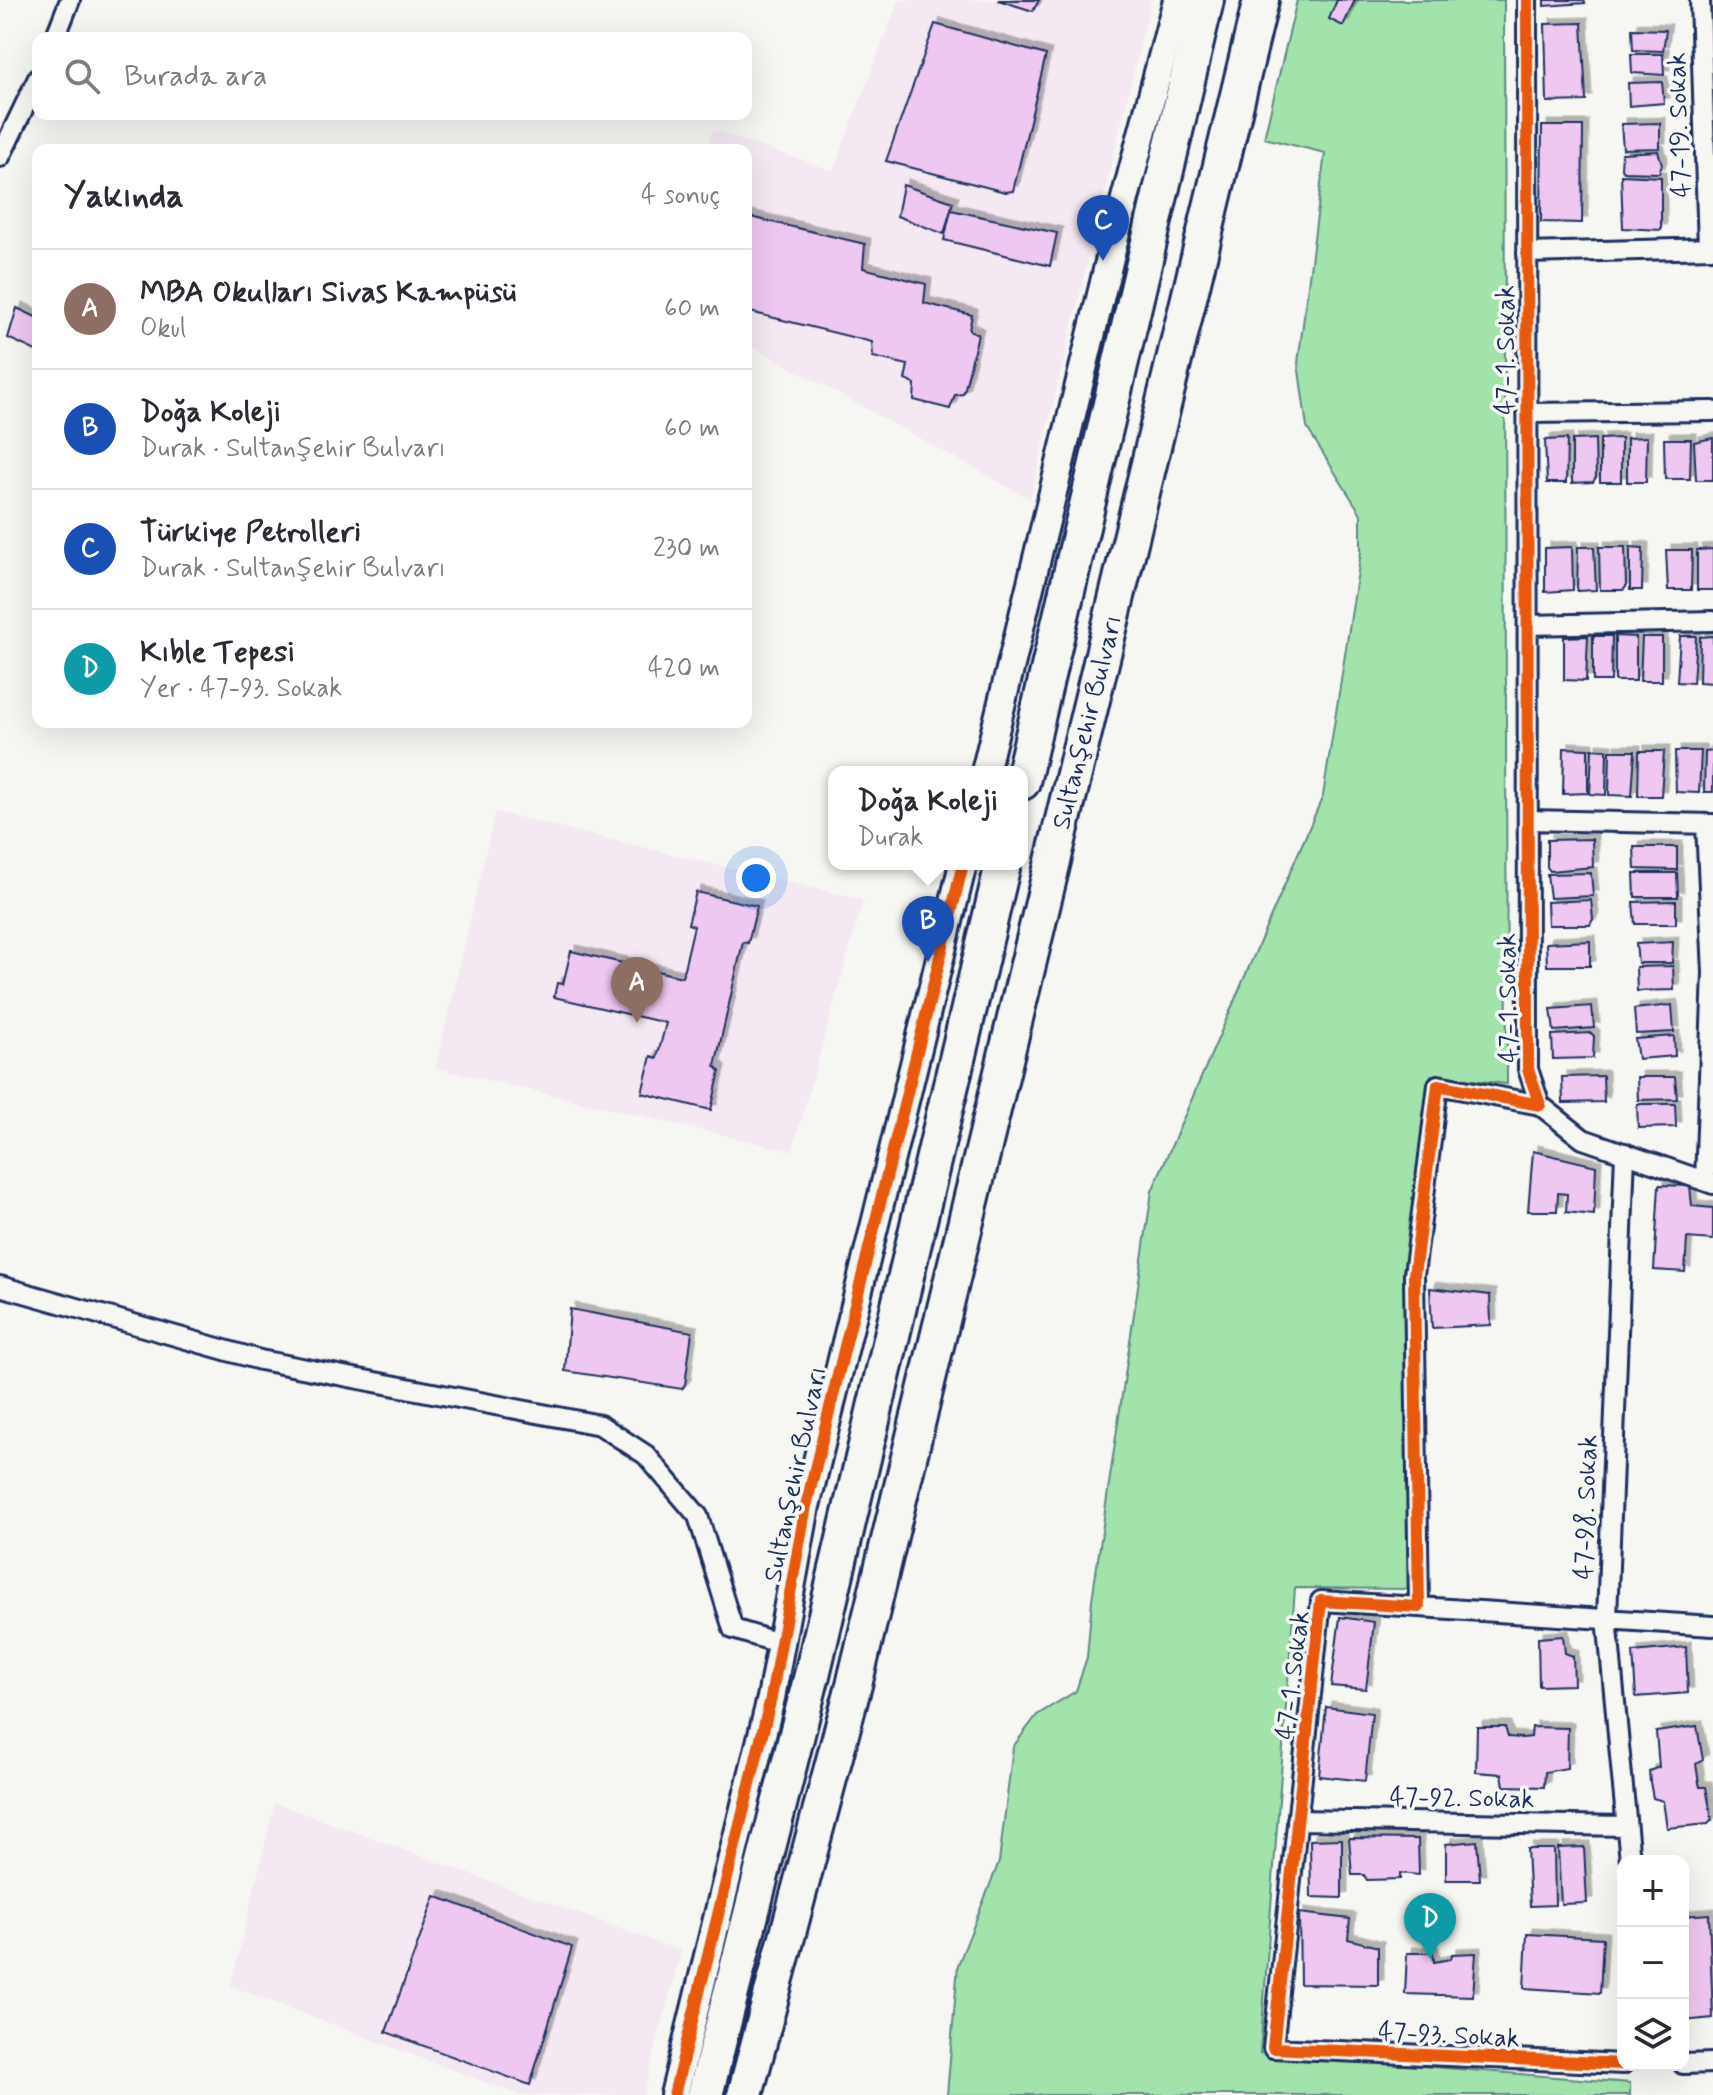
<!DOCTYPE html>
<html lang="tr">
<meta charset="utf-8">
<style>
body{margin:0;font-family:Mynerve,sans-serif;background:#f7f7f7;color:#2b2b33}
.controls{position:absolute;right:24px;bottom:24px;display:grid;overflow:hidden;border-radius:16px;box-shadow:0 8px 32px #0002}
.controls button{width:72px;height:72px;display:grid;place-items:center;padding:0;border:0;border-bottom:2px solid #e1e1e2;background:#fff;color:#2b2b33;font:40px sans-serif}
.you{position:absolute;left:756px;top:878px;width:28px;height:28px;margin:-20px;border:6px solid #fff;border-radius:50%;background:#1a73e8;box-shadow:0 0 0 12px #1a73e833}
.badge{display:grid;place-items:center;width:52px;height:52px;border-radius:50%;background:#b45309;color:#fff;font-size:26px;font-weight:700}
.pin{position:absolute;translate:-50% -66px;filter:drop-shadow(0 2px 4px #0008)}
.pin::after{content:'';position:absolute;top:42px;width:28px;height:24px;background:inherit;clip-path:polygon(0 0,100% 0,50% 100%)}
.popup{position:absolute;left:828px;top:766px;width:200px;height:104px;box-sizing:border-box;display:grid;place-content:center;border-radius:16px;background:#fff;filter:drop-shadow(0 2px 6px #0005);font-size:26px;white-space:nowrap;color:#7c7c81}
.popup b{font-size:30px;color:#2b2b33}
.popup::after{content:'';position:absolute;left:50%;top:100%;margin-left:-16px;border:16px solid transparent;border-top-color:#fff}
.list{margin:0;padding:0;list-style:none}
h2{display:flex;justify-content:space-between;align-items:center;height:104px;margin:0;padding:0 32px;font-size:34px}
h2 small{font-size:26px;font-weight:400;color:#7c7c81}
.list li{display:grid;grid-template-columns:52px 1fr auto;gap:24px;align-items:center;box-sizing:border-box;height:120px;padding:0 32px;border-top:2px solid #e1e1e2}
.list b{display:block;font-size:30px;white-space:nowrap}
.list p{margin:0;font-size:26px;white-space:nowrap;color:#7c7c81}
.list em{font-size:26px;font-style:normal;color:#7c7c81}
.icon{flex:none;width:44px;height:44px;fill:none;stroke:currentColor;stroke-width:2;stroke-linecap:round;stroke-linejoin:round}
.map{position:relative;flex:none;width:1713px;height:2095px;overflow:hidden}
.search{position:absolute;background:#fff;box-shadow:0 8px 32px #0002;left:32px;top:32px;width:720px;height:88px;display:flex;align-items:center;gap:20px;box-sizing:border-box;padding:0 28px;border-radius:16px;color:#7c7c81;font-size:30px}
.panel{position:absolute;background:#fff;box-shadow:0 8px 32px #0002;left:32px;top:144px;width:720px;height:584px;border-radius:16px}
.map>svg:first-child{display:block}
.built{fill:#f4e8f2}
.green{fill:#a2e3ac;stroke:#5e8985;stroke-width:2}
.building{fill:#efc8f1;stroke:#1b2f5e;stroke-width:2;filter:url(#shadow)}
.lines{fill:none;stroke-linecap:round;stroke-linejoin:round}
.street-casing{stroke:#1b2f5e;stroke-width:24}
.secondary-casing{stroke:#1b2f5e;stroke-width:32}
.highway-casing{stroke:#1b2f5e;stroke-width:40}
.street{stroke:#f6f6f2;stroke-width:18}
.secondary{stroke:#f6f6f2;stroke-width:26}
.highway{stroke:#f6f6f2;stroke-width:34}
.cycleway-casing{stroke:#f6f6f2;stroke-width:17}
.cycleway{stroke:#e8590c;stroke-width:12}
.labels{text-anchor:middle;stroke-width:7;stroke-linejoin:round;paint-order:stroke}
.street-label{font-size:26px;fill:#1b2f5e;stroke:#f6f6f2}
</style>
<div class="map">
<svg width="1713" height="2095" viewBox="0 0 1713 2095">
<defs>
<filter id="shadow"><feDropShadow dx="5.5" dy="-5.5" stdDeviation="0" flood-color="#0004"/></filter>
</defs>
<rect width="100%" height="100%" fill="#f6f6f2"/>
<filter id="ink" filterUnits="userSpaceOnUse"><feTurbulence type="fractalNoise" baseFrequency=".0125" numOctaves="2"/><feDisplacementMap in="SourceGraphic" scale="16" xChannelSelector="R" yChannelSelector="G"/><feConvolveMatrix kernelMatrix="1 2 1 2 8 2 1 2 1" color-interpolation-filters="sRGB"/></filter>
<g filter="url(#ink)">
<path class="built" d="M899 0H1151L1030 499 746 343V150H706L713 130 833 171Z
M495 812 863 900 792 1151 436 1068Z
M275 1803 681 1951 643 2095H519L231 1986Z"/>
<path class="green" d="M1297 0H1504L1507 1084 1431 1075 1403 1273 1409 1589 1295 1588 1260 2053 1630 2083V2095H947L958 1965 999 1862 1013 1747 1037 1715 1076 1691 1087 1657 1092 1600 1152 1191 1323 796 1361 552V514L1307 428 1298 363 1325 153 1264 138Z"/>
<path class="building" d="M998 0H1039L1033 11Z
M1337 0H1355L1343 26 1329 19Z
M1544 0H1584L1585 3 1544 6Z
M1582 23 1586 101 1547 102 1545 24Z
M935 24 1046 55 1013 191 1005 192 886 161Z
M1632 29 1666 30 1663 51 1633 50Z
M1631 54H1663L1664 75 1632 73Z
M1662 82 1664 103 1629 106 1628 83Z
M1660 123V148L1623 149 1621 124Z
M1542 126H1583L1582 223 1541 222Z
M1658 151 1662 164 1659 173 1624 172 1621 168 1622 153Z
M1621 175 1661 177V230L1623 228Z
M903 185 953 202 944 234 897 216Z
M951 210 1057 233 1050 266 944 240Z
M746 216 865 244 863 268 926 284 924 303 972 315 969 330 978 334 965 388 963 394 955 395 950 409 914 400 915 384 905 380 908 365 873 357 872 342 746 311Z
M17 308 38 318V352L8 338Z
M1647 437 1646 482H1627V438Z
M1621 438V482H1600V439Z
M1713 438V480H1696L1694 442Z
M1567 439 1566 483H1547L1545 440Z
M1595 439 1596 477 1593 482 1572 483V440Z
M1664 439H1691L1690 479H1665Z
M1572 547 1573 590 1545 592V548Z
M1578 547H1594L1596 590 1577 591Z
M1599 547H1625L1626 587 1623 590H1600Z
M1630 547 1643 548 1642 590H1630Z
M1713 549V590H1697V550Z
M1666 550H1692L1691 590H1668Z
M1588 636 1586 681 1564 680V637Z
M1593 636H1612L1611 681H1593Z
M1615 636 1636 637V681H1615Z
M1680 636H1696L1693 683 1677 682Z
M1713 636V683L1699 682 1700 637Z
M1642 637H1662V681H1640Z
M1564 748 1588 749V793L1563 794Z
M1592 749 1607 750 1606 795 1590 794Z
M1610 751H1635L1632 796 1609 795Z
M1639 751H1664L1661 796H1638Z
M1675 751H1701L1699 793 1676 792Z
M1713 751V792H1704L1705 752Z
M1592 839 1593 867 1550 871 1547 867V840Z
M1634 847H1677V870L1635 869Z
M1591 873 1593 896 1550 898 1547 874Z
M1634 873H1677L1678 897H1635Z
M696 892 757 906 748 943 743 942 715 1066 720 1071 711 1110 642 1093 651 1056 657 1058 666 1023 554 997 557 983 563 984 571 951 682 977 694 926 688 924Z
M1591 900 1593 919 1590 925H1548L1547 902Z
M1676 901V924H1635L1633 902Z
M1590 941V966H1547L1546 943Z
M1673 942 1672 963H1638L1636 944Z
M1673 966 1674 990 1637 991 1636 967Z
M1672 1005 1674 1032 1636 1034 1634 1009Z
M1592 1006 1594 1028 1554 1031 1551 1009Z
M1591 1033 1594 1036 1593 1058 1553 1059 1552 1035Z
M1674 1036 1675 1056 1638 1059 1635 1039Z
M1603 1076 1604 1102 1563 1103 1562 1077Z
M1637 1077H1675L1677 1099 1638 1100Z
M1637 1104H1675L1676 1127 1638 1128Z
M1533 1151 1596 1166 1594 1215 1566 1212 1567 1194 1558 1193 1557 1211H1528Z
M1659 1185 1690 1186 1692 1206 1713 1208V1240L1687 1238 1685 1272 1654 1270Z
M1430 1288 1490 1295 1491 1325 1432 1328Z
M570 1309 692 1332 685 1385 682 1389 565 1371Z
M1340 1617 1374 1622 1366 1689 1331 1686Z
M1563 1636 1565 1653 1573 1656 1574 1685 1539 1686 1538 1638Z
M1686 1647 1688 1693 1636 1697 1633 1652Z
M1326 1707 1372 1713 1365 1781 1319 1776Z
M1697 1726 1703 1760 1696 1764 1699 1783 1700 1787H1706L1712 1820 1708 1824 1667 1828 1663 1801 1653 1798 1650 1782 1649 1771 1659 1767 1656 1732Z
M1477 1727H1505L1508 1737 1522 1738 1531 1737 1532 1727 1568 1728 1567 1768 1545 1772 1544 1787 1504 1786 1502 1774 1476 1772Z
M1349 1838 1418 1839 1419 1875 1400 1873V1879L1367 1880 1364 1875H1352Z
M1342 1839V1898L1311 1897 1310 1840Z
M1477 1841 1480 1880H1446V1844Z
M1584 1847 1587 1903 1561 1904 1558 1848Z
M1527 1849H1554L1555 1905 1530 1906Z
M435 1896 572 1947 530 2085 386 2032Z
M1299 1913 1350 1919 1348 1939 1378 1947V1985L1300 1984Z
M1709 1914 1713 2018 1683 2021V1916Z
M1527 1934 1603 1938 1600 1993 1524 1988Z
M1407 1953H1433L1434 1962 1451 1959 1452 1954 1476 1953 1473 1996 1405 1994Z"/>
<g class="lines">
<defs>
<path id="street" d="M1527 0 1528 1069 1540 1105 1438 1085 1414 1275 1419 1607 1321 1601 1273 2048 1623 2064
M1700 0 1708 248
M55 38 70 0
M0 157 38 78
M1527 253 1713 248
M1527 413 1713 411
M1528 625 1713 621
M1528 820 1713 824
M1540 1105 1583 1139 1713 1184
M1625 1153 1607 1618 1630 1861
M1705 1181 1713 973 1706 824
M0 1286 260 1360 600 1425 646 1455 698 1516 733 1629 782 1644
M1419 1607 1713 1626
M1297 1820 1625 1826
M1683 2064 1713 2063"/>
<path id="secondary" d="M985 772 1116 233 1177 0
M674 2095 771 1698 806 1506 963 864"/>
<path id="highway" d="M1022 782 1206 0
M705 2095 812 1675 1003 864
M745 2095 855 1681 1261 0"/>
</defs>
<use href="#street" class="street-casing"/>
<use href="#secondary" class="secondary-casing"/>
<use href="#highway" class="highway-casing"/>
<use href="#street" class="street"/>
<use href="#secondary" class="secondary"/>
<use href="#highway" class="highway"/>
<defs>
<path id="cycleway" d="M1527 0 1528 1069 1540 1105 1438 1085 1414 1275 1419 1607 1321 1601 1273 2048 1623 2064
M674 2095 771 1698 806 1506 963 864"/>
</defs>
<use href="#cycleway" class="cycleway-casing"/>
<use href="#cycleway" class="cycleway"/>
</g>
</g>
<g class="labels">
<g class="street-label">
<text transform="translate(1678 125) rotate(-92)" y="9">47-19. Sokak</text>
<text transform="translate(1505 350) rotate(-90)" y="9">47-1. Sokak</text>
<text transform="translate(1086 722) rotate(-76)" y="9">Sultanşehir Bulvarı</text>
<text transform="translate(1507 998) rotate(-91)" y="9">47-1. Sokak</text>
<text transform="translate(794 1474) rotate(-78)" y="9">Sultanşehir Bulvarı</text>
<text transform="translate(1585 1507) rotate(-88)" y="9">47-98. Sokak</text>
<text transform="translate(1292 1675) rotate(-83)" y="9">47-1. Sokak</text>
<text transform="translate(1462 1797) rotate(1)" y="9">47-92. Sokak</text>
<text transform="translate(1449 2034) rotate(3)" y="9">47-93. Sokak</text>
</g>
</g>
</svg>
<div class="controls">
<button>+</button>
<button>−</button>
<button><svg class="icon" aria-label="layers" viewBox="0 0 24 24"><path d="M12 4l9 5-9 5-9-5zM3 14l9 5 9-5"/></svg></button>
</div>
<div class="you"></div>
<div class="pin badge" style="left:637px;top:1023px;background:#8d6e63">A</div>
<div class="pin badge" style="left:928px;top:962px;background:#1a4fb4">B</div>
<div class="popup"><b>Doğa Koleji</b>Durak</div>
<div class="pin badge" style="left:1103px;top:261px;background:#1a4fb4">C</div>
<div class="pin badge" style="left:1430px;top:1959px;background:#0f9aa8">D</div>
<div class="search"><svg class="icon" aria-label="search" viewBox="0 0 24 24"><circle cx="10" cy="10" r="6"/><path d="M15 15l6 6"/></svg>Burada ara</div>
<section class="panel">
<h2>Yakında<small>4 sonuç</small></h2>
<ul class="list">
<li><span class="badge" style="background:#8d6e63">A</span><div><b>MBA Okulları Sivas Kampüsü</b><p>Okul</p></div><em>60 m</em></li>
<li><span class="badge" style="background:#1a4fb4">B</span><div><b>Doğa Koleji</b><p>Durak · Sultanşehir Bulvarı</p></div><em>60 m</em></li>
<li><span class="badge" style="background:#1a4fb4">C</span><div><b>Türkiye Petrolleri</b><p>Durak · Sultanşehir Bulvarı</p></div><em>230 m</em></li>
<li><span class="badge" style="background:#0f9aa8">D</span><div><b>Kıble Tepesi</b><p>Yer · 47-93. Sokak</p></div><em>420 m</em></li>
</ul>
</section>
</div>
